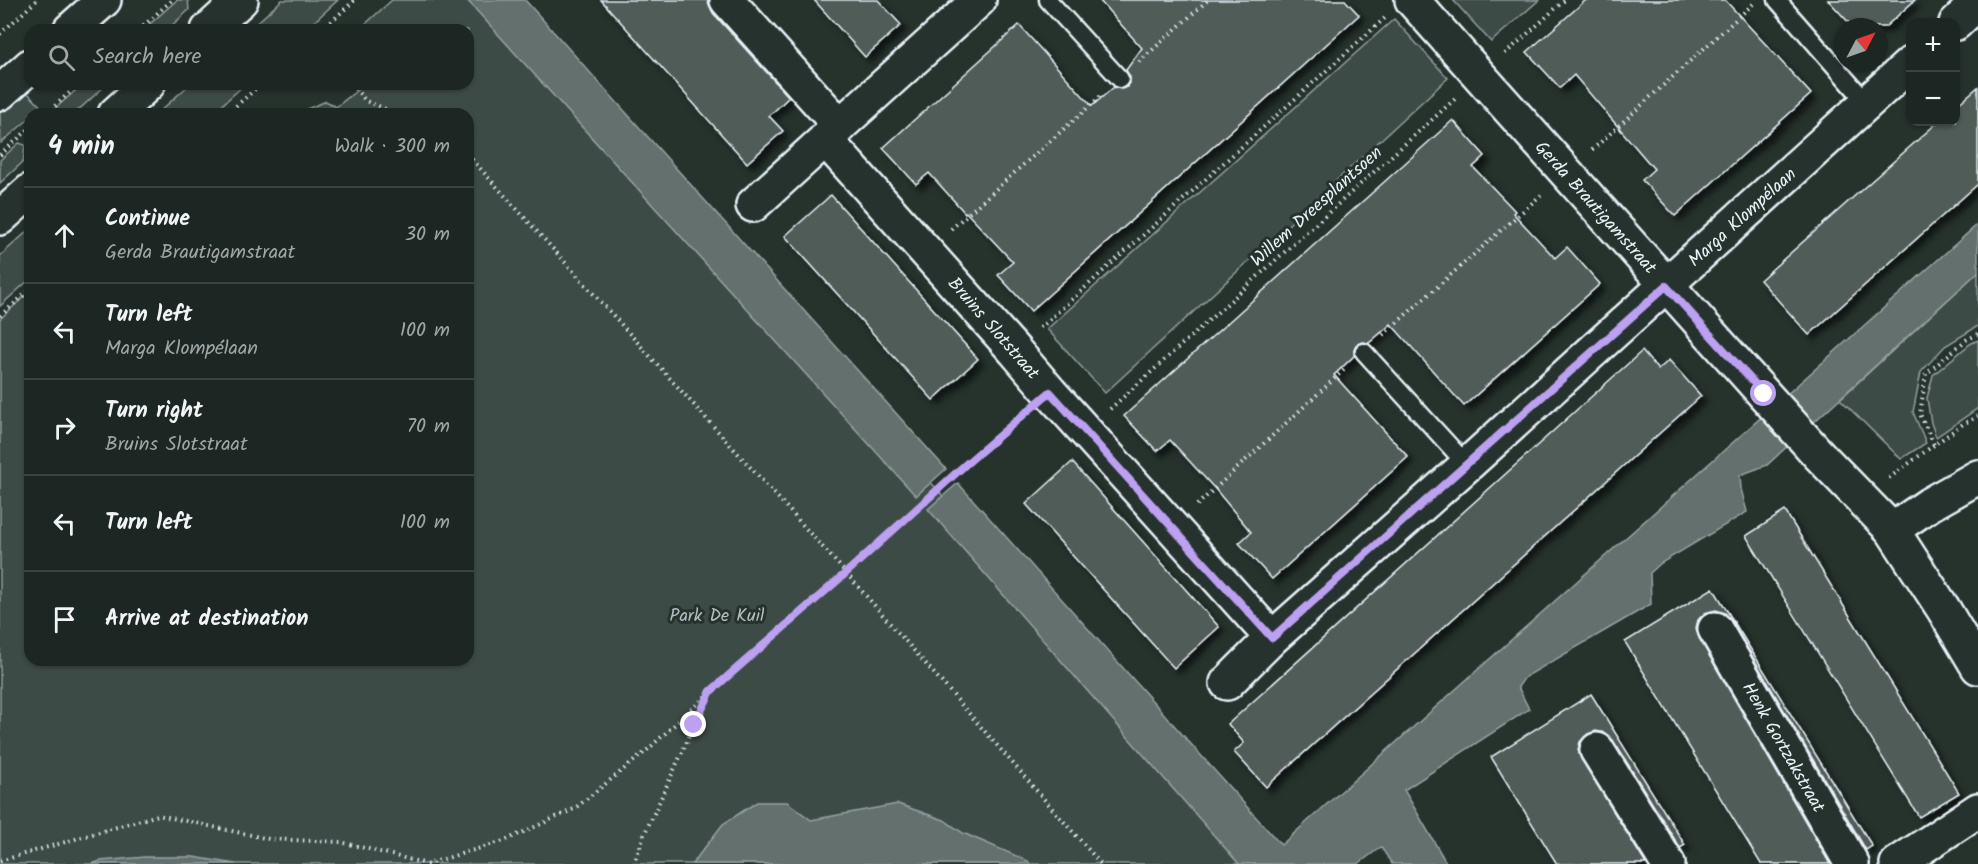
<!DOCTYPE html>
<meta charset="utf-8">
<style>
body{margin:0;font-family:Kalam,sans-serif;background:#29322f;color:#f1f3f6}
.controls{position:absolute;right:18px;top:18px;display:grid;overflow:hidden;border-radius:12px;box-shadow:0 2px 4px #0004}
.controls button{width:54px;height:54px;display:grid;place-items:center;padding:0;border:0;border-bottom:2px solid #3a4340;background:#1c2622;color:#f1f3f6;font:30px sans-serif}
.compass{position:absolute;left:1834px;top:18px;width:54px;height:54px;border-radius:50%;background:#1c2622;box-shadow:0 2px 4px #0004;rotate:49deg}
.stop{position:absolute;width:18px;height:18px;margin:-14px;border:4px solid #bca0f2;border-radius:50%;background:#fff}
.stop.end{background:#bca0f2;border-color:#fff;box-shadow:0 2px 6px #0008}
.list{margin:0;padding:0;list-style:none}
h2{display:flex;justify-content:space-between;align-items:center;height:78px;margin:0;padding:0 24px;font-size:26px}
h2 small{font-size:20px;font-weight:400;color:#a0a5a5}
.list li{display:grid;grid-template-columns:39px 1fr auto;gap:18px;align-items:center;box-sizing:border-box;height:96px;padding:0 24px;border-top:2px solid #3a4340}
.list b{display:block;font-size:22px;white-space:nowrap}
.list p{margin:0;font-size:20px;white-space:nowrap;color:#a0a5a5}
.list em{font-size:20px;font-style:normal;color:#a0a5a5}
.icon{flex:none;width:33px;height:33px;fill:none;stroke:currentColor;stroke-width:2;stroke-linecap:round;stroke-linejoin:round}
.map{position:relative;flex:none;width:1978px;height:864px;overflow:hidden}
.search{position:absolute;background:#1c2622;box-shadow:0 2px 4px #0004;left:24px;top:24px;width:450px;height:66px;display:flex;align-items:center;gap:15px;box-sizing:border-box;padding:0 21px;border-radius:18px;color:#a0a5a5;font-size:22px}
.panel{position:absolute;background:#1c2622;box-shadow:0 2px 4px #0004;left:24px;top:108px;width:450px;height:558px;border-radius:18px}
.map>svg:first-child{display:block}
.green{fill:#3e4b47;stroke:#939ea0;stroke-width:1.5}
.water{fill:#636f6d;stroke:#98a3a5;stroke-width:1.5}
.building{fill:#505c59;stroke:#e8f1f8;stroke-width:1.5;filter:url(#shadow)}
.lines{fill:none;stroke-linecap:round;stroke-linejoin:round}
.lane-casing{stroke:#e8f1f8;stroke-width:21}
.street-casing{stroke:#e8f1f8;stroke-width:38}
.secondary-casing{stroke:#e8f1f8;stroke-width:38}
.path{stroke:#e8f1f8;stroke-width:4;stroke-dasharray:1.5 4.5;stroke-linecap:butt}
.lane{stroke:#26332d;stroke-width:16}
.street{stroke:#26332d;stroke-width:33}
.secondary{stroke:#26332d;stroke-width:33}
.route{stroke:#bca0f2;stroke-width:8}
.labels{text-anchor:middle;stroke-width:6;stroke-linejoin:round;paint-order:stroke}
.street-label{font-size:18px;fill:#e8f1f8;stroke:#26332d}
.park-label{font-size:18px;fill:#b5bfc3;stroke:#26332d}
</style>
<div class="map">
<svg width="1978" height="864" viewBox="0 0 1978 864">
<defs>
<filter id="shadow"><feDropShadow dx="5.5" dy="5.5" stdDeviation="3" flood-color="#0009"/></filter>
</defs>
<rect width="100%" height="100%" fill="#26332d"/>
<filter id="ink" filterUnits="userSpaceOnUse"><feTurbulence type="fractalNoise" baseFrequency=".0167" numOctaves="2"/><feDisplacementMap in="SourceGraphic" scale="12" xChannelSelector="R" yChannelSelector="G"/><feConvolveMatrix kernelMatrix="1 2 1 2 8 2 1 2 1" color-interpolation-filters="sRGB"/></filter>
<g filter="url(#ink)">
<path class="green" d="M177 0H188L189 10 167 30H143Z
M282 0H338L305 30H249Z
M392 0H467L470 3 501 0 1271 864H0V319L30 291V660H468V114H295L326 101 336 107 365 84H468V30H363L361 28Z
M1453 0H1539L1491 42Z
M1394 19 1448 78 1105 393 1047 329Z
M83 84H107L74 114H49Z
M190 84H245L212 114H157Z
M25 90 42 108 34 114H30V118L1 143 0 112Z
M19 143 25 145 23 162 0 183V160Z
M30 229V279L0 306V256Z
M1978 272V326L1945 346 1921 372 1913 412 1926 443 1901 459 1840 399Z
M1978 340V408L1936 437 1931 423 1927 398 1933 375 1970 344Z"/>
<path class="water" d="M467 0H525L946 469 916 496Z
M1978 224V272L1767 465 1740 475 1741 489 1747 512 1661 563 1650 573 1651 604 1525 677 1518 687 1529 709 1404 790 1447 864H1392L1381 847 1358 864H1239L928 509 958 483 1281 845Z
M757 802H787L811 820 898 804 944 820 963 833 1028 861 1030 864H692L723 824Z
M145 857H193L236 864H92L100 861Z"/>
<path class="building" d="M601 0H707L713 13 789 97 769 116 783 131 747 163Z
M814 0H878L901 25 865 57Z
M1099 0H1345L1359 15 1031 311 998 275 1013 262 966 212 965 213 929 173 916 184 883 148 1019 25 1092 106 1114 87 1122 89 1127 87 1130 83V77L1126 70 1142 48Z
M1586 0H1725L1811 94 1675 216 1642 180 1654 169 1574 75 1560 88 1527 52Z
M1828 0H1915L1885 27H1853Z
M1978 87V184L1809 335 1760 280 1938 122H1956V106Z
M1453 120 1485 156 1473 167 1515 211 1513 213 1555 258 1567 247 1600 284 1464 406 1391 324 1369 343 1362 342 1357 344 1354 349V356L1334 375 1408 457 1272 579 1239 543 1251 532 1216 490 1170 440 1157 451 1124 416Z
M831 195 978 359 933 400 785 236Z
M1642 351 1658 370 1669 360 1701 396 1266 787 1234 752 1244 743 1228 724Z
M1072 462 1219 627 1174 668 1026 504Z
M1785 511 1959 793 1919 817 1746 536Z
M1713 588 1872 846 1866 850 1731 620 1725 613 1716 610 1705 613 1698 620 1696 628 1699 638 1830 864H1761L1625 642Z
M1591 694 1685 845 1680 848 1613 740 1605 733 1596 731 1588 734 1580 742 1578 750 1581 759 1646 864H1557L1491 757Z"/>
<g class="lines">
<defs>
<path id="lane" d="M1048 0 1120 79
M1777 0 1867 103
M1364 352 1467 465"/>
<path id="street" d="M727 0 840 126
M979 0 825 139 1015 351 1050 392 1272 638
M1956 23 1978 2
M70 30 104 0
M208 30 241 0
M0 93 30 66
M115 114 148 84
M753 205 840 126
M0 218 30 191
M1892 530 1930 504 1978 477
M1715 629 1852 864
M1227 683 1272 638 1467 465 1910 64
M1597 750 1668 864
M1897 864 1978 810"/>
<path id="secondary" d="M1412 0 1764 394 1819 455 1892 530 1944 610 1978 667"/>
</defs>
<use href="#lane" class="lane-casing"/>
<use href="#street" class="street-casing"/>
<use href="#secondary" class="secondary-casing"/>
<path class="path" d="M139 30 172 0
M322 30 355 0
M0 34 37 0
M1505 54 1565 0
M1139 62 1208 0
M351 84 366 101 398 114
M46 114 79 84
M227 114 261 84
M1592 150 1753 4
M0 155 30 128
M468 155 846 573 1101 864
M951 229 1102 95
M0 316 30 290
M1040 328 1385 18
M1978 334 1966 340 1926 374 1920 414 1934 445 1963 424 1978 416
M1383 335 1541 195
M1110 409 1455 99
M1889 478 1934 445
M1197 505 1346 368
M0 861 158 815 269 839 341 842 427 864 504 841 574 809 644 753 711 691 1025 413
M634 864 644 835 709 694"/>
<use href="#lane" class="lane"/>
<use href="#street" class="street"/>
<use href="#secondary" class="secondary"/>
</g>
</g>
<g class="lines" filter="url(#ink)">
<path class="route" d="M694 725 711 691 846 573 966 464 1050 392 1272 638 1666 286 1764 394"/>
</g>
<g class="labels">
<g class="street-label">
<text transform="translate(1316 206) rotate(-42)" y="6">Willem Dreesplantsoen</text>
<text transform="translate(1596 207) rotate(48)" y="6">Gerda Brautigamstraat</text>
<text transform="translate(1742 217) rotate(-42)" y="6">Marga Klompélaan</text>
<text transform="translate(994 328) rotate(49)" y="6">Bruins Slotstraat</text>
<text transform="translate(1784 747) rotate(60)" y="6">Henk Gortzakstraat</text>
</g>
<g class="park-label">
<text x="717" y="621">Park De Kuil</text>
</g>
</g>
</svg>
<div class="controls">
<button>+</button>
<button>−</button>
</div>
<svg class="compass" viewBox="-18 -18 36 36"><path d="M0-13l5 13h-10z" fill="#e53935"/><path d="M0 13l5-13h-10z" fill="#a0a5a5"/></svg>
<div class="stop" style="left:1764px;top:394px"></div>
<div class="stop end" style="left:694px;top:725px"></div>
<div class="search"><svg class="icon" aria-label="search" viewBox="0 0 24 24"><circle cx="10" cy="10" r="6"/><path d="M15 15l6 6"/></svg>Search here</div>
<section class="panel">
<h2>4 min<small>Walk · 300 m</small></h2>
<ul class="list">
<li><svg class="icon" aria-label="ahead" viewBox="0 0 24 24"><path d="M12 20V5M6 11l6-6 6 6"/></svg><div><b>Continue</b><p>Gerda Brautigamstraat</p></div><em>30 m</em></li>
<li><svg class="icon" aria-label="left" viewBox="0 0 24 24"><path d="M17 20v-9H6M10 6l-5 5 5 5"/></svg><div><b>Turn left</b><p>Marga Klompélaan</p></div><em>100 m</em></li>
<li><svg class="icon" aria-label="right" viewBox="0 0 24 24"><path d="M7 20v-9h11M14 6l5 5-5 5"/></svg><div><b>Turn right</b><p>Bruins Slotstraat</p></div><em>70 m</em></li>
<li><svg class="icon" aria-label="left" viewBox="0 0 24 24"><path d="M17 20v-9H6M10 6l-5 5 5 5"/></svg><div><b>Turn left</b></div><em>100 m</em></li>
<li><svg class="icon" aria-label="arrive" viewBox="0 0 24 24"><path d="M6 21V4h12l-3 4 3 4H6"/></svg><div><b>Arrive at destination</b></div></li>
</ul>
</section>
</div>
